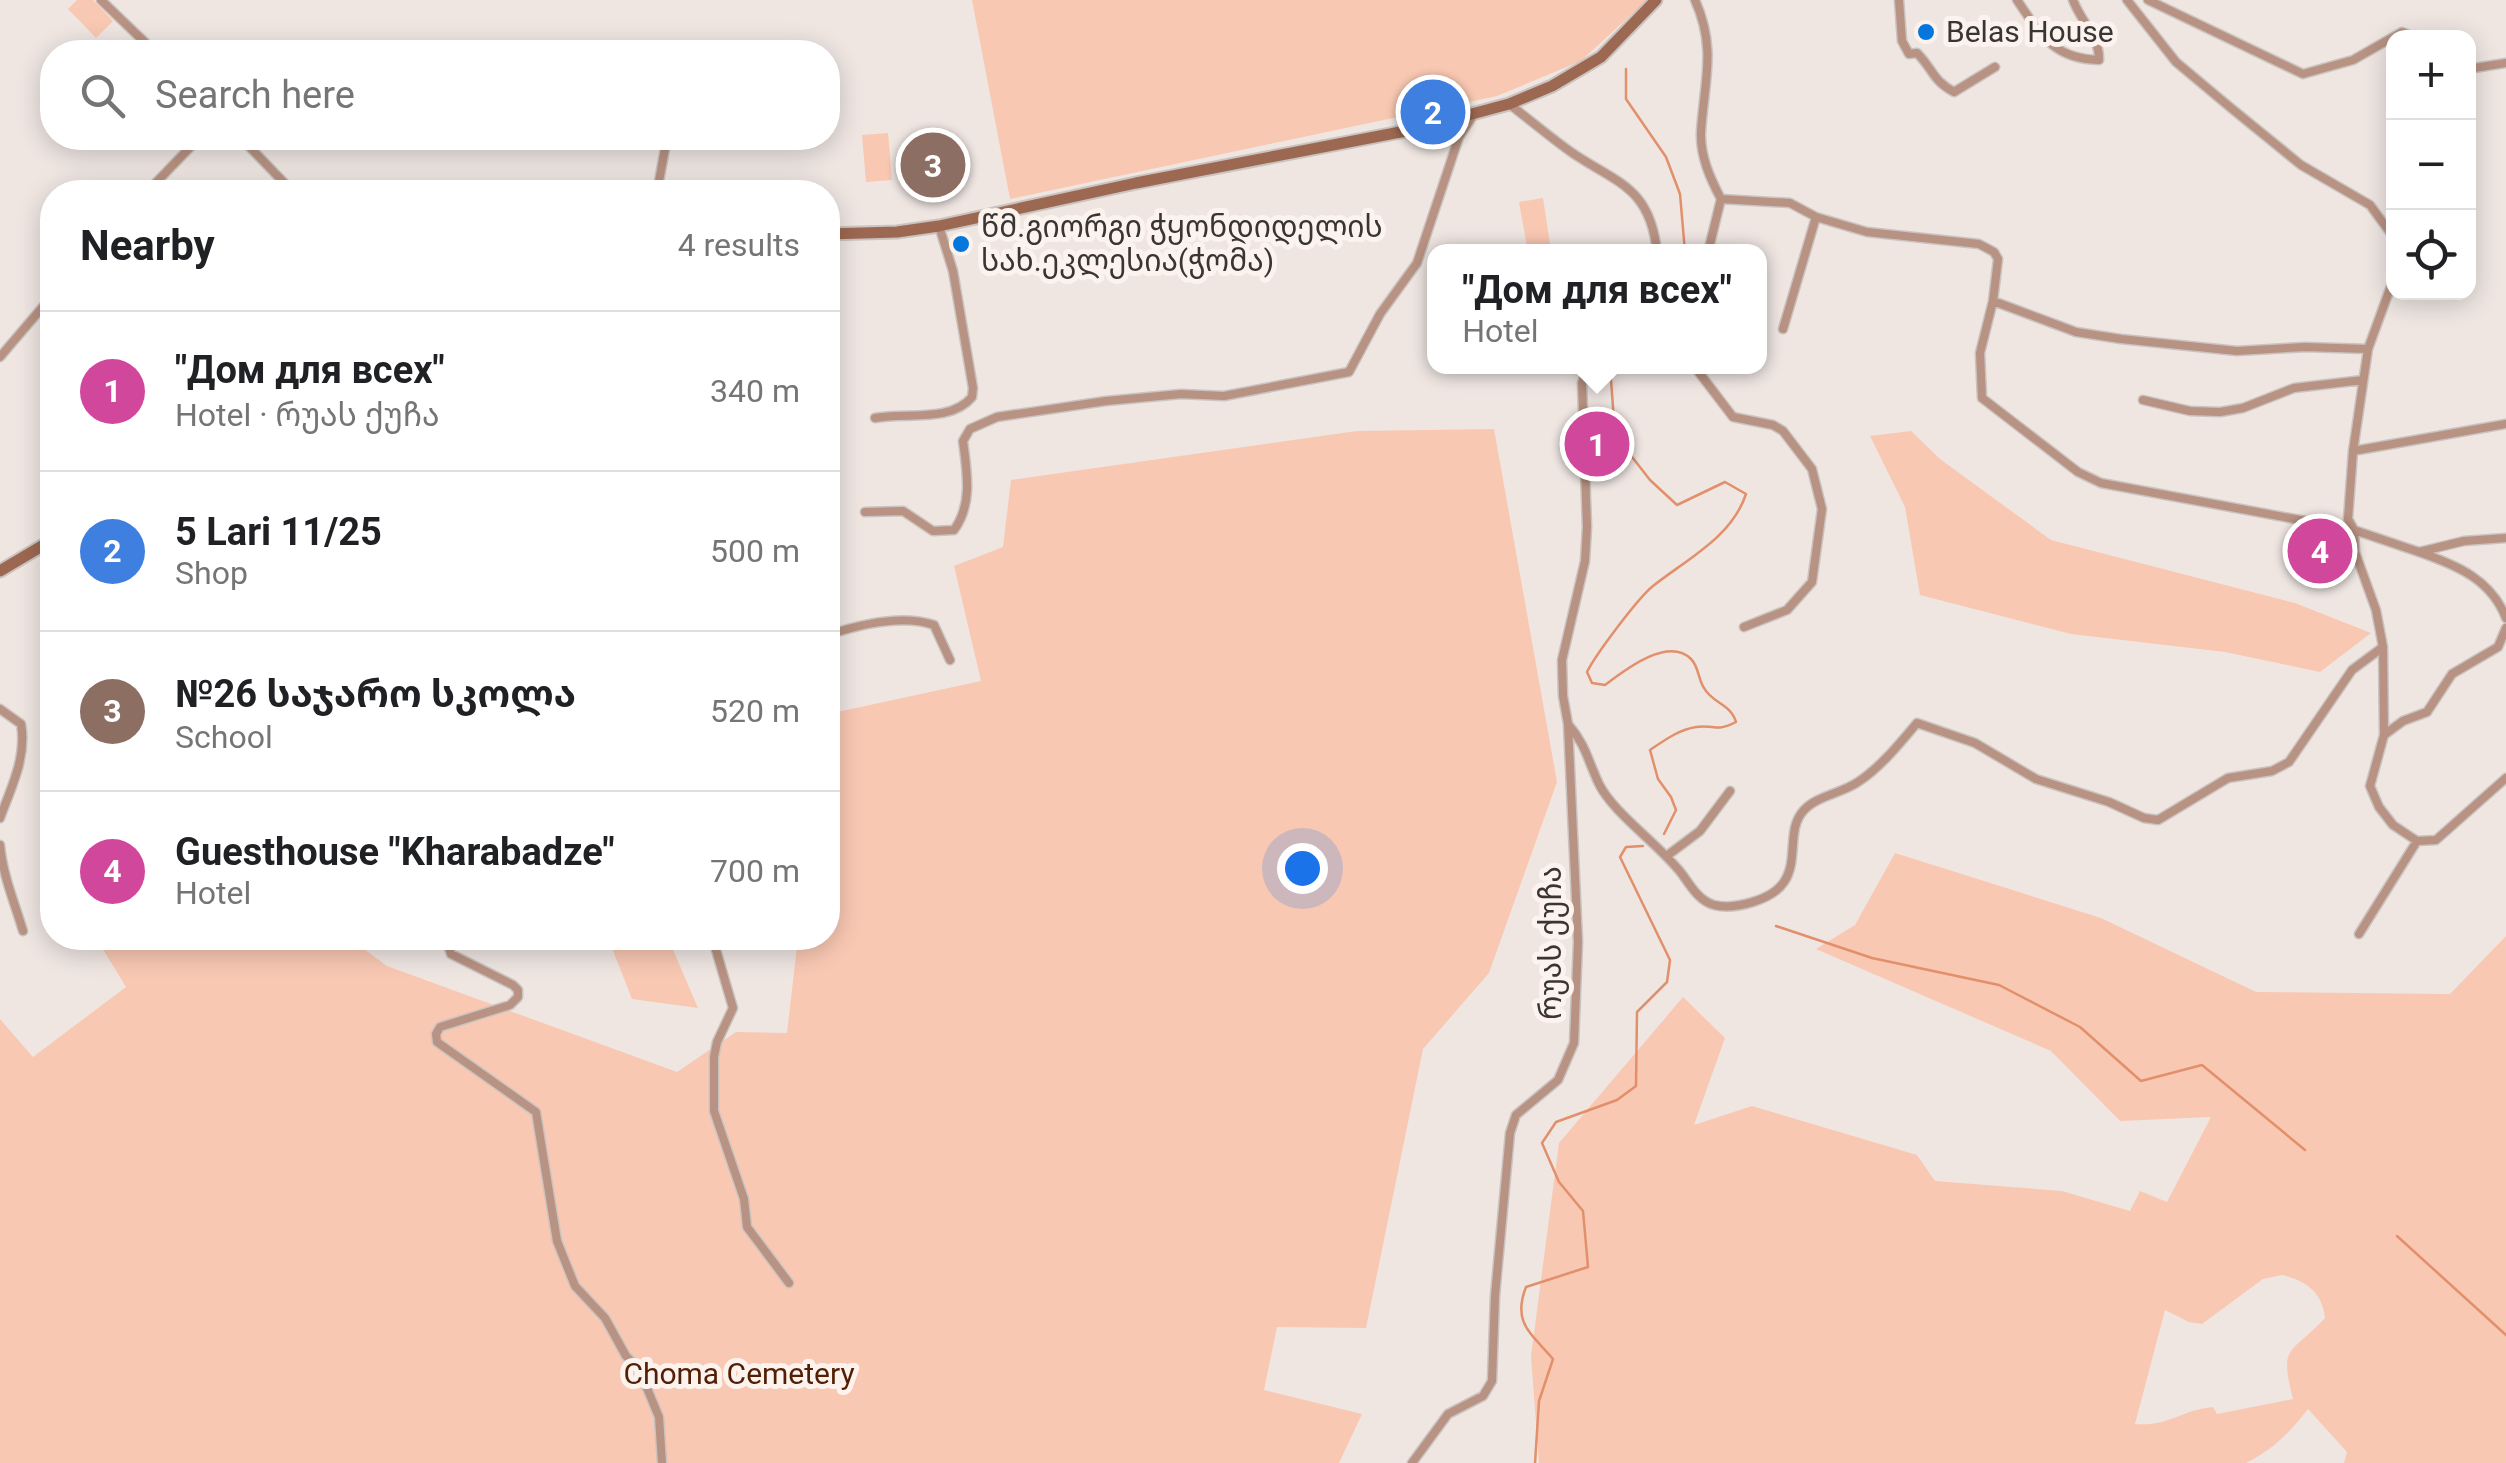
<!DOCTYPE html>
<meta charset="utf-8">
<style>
body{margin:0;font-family:Roboto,"Noto Sans Georgian",sans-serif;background:#f2f2f2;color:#202124}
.controls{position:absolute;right:30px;top:30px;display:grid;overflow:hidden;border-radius:20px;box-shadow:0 5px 25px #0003}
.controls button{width:90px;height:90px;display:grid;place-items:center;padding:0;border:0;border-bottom:2px solid #e0e0e0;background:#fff;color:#202124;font:50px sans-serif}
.you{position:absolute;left:1302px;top:868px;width:35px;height:35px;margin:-25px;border:8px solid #fff;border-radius:50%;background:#1a73e8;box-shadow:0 0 0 15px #1a73e833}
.badge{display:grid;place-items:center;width:65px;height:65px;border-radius:50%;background:#ea580c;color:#fff;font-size:32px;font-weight:700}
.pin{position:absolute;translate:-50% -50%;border:5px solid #fff;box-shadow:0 2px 10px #0006}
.popup{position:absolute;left:1427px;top:244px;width:340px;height:130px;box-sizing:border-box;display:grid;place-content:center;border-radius:20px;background:#fff;filter:drop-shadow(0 2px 8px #0005);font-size:32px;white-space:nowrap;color:#757577}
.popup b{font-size:38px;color:#202124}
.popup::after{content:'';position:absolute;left:50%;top:100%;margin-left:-20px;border:20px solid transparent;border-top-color:#fff}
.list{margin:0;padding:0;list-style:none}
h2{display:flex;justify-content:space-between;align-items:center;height:130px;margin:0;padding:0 40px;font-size:42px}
h2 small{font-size:32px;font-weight:400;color:#757577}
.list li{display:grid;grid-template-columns:65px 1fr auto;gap:30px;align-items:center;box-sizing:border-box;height:160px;padding:0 40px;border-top:2px solid #e0e0e0}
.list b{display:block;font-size:38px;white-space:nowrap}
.list p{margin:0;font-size:32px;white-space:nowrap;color:#757577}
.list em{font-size:32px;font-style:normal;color:#757577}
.icon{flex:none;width:55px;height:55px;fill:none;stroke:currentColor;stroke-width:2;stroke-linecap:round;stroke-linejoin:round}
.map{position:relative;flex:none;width:2506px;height:1463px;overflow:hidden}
.search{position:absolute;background:#fff;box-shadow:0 5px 25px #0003;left:40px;top:40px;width:800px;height:110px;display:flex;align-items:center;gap:25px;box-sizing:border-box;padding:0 35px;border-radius:40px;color:#757577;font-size:38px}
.panel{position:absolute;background:#fff;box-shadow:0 5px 25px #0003;left:40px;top:180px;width:800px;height:770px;border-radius:40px}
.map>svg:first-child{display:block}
.green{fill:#f9c8b3;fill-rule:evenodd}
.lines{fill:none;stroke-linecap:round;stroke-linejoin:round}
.stream{stroke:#e28f6b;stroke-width:2.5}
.street-casing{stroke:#cac3bf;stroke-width:11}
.secondary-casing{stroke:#cac3bf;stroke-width:15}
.street{stroke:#b89282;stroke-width:8}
.secondary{stroke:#9d6851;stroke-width:11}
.poi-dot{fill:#0576dd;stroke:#fcf3ef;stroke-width:4}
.labels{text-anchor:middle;stroke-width:10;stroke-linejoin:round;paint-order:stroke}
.poi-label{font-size:30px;fill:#383533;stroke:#fcf3ef;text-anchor:start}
.street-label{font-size:30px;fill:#383533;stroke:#fcf3ef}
.park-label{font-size:30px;fill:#531f04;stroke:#fcf3ef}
</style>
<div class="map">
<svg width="2506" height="1463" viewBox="0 0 2506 1463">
<rect width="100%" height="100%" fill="#efe6e2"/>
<path class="green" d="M77 0H93L113 21 96 38 68 9Z
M972 0H1647L1581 61 1497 96 1010 199Z
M888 133 892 180 866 182 862 135Z
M1543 198 1550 244 1527 247 1519 202Z
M1494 429 1557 782 1489 973 1423 1049 1366 1328 1277 1327 1264 1390 1362 1414 1339 1463H0V1019L33 1057 126 987 96 938H349L387 966 677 1072 736 1032 787 1033 798 938H828V714L981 681 954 566 1003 547 1011 480 1357 431Z
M1911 431 1940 459 2051 540 2295 603 2371 633 2320 672 2225 652 2071 634 1920 595 1905 507 1870 436Z
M1895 853 2101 918 2256 992 2450 994 2506 936V1463H2344L2347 1452 2308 1409C2290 1432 2273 1450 2246 1463H1539L1531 1356 1559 1143 1683 997 1725 1038 1694 1125 1752 1106 1917 1155 1935 1181 2062 1191 2130 1211 2140 1191 2167 1202 2211 1117 2120 1121 2051 1051 1816 949 1855 925ZM2282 1275C2306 1281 2322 1292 2325 1318 2290 1356 2279 1343 2293 1399L2217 1414 2213 1407C2181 1410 2168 1427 2135 1424L2165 1310 2189 1322 2202 1324 2263 1279Z
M608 938H668L698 1008 632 999Z"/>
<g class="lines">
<path class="stream" d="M1626 69V99L1666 157 1680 194 1685 252
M1610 366 1615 435 1650 480 1677 505 1725 482 1746 494C1732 537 1687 559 1653 586 1638 598 1596 654 1587 672L1592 683 1605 685C1625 670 1668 636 1691 659 1699 667 1698 679 1704 688 1712 703 1731 704 1736 722 1714 733 1716 724 1696 727 1678 730 1665 740 1650 750L1658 779 1671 797 1676 810 1664 834
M1776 926 1872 958 1999 985 2080 1027 2141 1081 2202 1065 2305 1150
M2397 1236 2506 1335
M1535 1463 1539 1401 1553 1359C1531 1333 1512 1323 1526 1287L1588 1267 1583 1211 1559 1182 1542 1143 1556 1122 1617 1100 1636 1086 1637 1012 1667 982 1670 960 1620 857 1626 847 1643 846"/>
<defs>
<path id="street" d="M101 0 155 52
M1695 0C1717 49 1704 82 1701 132 1700 156 1710 178 1721 199L1708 252
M1899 0 1902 41 1909 54 1917 53C1933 69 1932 80 1954 92L1995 67
M2017 0C2040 34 2053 59 2099 60 2100 38 2080 20 2073 0
M2127 0 2176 62 2231 108 2301 165 2370 205 2392 235 2394 249
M2148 0 2303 74 2353 60 2402 32 2417 38
M2468 69 2506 63
M1509 104C1530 120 1550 137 1571 152 1616 183 1650 186 1657 252
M241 138 293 192
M147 192 199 138
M657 192 667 138
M1721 199 1790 203 1816 217 1867 232 1979 244 1994 252 1998 259 1993 301 1980 353 1982 398 2078 472 2101 483 2354 530 2419 552 2464 541 2506 538
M2394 265 2391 286 2368 349 2353 451 2348 519 2354 530 2355 552 2376 610 2383 647 2384 735 2370 786 2379 807 2393 825 2417 841
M1993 301 2076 332 2121 339 2237 351 2305 347 2368 349
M1783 329 1816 217
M0 357 52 296
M1694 366 1733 417 1773 425 1783 431 1812 469 1822 509 1812 582 1787 610 1744 627
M2143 400 2190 411 2220 412 2243 408 2294 388 2363 380
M875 418C905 412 951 423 972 397L973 388 953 271 939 226
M2353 451 2506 424
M865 512 903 511 933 531 954 530C973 504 967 472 963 441L970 429 997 417 1106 401 1181 394 1224 396 1349 372 1380 314 1417 263 1459 137 1474 114
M2419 552C2456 565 2491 579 2506 618
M828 635C858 625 902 614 934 625L950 660
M0 709 21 724C27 757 11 788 0 818
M1568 724C1586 745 1588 761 1599 784 1613 813 1660 845 1682 874 1690 885 1699 901 1714 905 1735 910 1772 900 1784 882 1799 860 1786 829 1804 810 1817 796 1842 793 1858 782 1881 767 1900 743 1917 723L1975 743 2036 779 2109 802 2144 818 2158 820 2228 778 2272 771 2289 762 2352 670 2383 647
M2384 735 2403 721 2427 712 2452 674 2498 647 2506 628
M0 845C3 876 14 901 23 931
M1668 855 1700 831 1730 791
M2359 934 2417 841 2436 840 2506 778
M450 938 447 942 451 954 513 985 518 990V997L510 1005 440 1027 436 1034 437 1042 536 1112 557 1241 575 1286 605 1318 626 1356 639 1369 659 1417 662 1463
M716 938V950L733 1008 717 1042 714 1057V1111L744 1199 747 1227 789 1283
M1412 1463 1448 1414 1483 1396 1492 1381 1495 1296 1510 1133 1516 1115 1558 1080 1574 1043 1578 942 1568 724 1563 696 1562 660 1585 561 1587 527 1582 383 1588 366"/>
<path id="secondary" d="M828 234 897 232 939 226 1136 183 1416 129 1509 104 1552 86 1601 57 1656 0
M0 571 52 540"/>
</defs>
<use href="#street" class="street-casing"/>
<use href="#secondary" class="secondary-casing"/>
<use href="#street" class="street"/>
<use href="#secondary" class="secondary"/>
</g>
<g class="poi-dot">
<circle cx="1926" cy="32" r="10"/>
<circle cx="961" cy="244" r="10"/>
</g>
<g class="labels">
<g class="poi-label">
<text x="1946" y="42">Belas House</text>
<text x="981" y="237">წმ.გიორგი ჭყონდიდელის<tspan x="981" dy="34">სახ.ეკლესია(ჭომა)</tspan></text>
</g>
<g class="street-label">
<text transform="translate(1551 943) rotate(-90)" y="10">რუას ქუჩა</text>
</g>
<g class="park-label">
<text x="739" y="1384">Choma Cemetery</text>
</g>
</g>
</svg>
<div class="controls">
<button>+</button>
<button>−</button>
<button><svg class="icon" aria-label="locate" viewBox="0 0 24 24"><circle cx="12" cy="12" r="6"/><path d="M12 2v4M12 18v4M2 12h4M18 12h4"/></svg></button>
</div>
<div class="you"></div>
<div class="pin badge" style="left:1597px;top:444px;background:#d1479c">1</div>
<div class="popup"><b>&quot;Дом для всех&quot;</b>Hotel</div>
<div class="pin badge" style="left:1433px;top:112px;background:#3f7fe0">2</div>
<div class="pin badge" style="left:933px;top:165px;background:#8d6e63">3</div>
<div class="pin badge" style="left:2320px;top:551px;background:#d1479c">4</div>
<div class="search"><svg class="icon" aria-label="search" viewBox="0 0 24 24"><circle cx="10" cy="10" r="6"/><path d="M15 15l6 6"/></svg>Search here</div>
<section class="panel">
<h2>Nearby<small>4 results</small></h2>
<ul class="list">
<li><span class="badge" style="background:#d1479c">1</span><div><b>&quot;Дом для всех&quot;</b><p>Hotel · რუას ქუჩა</p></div><em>340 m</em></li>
<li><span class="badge" style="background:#3f7fe0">2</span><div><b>5 Lari 11/25</b><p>Shop</p></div><em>500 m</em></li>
<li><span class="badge" style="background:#8d6e63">3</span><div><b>№26 საჯარო სკოლა</b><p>School</p></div><em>520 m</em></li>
<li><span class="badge" style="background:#d1479c">4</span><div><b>Guesthouse &quot;Kharabadze&quot;</b><p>Hotel</p></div><em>700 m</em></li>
</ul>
</section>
</div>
